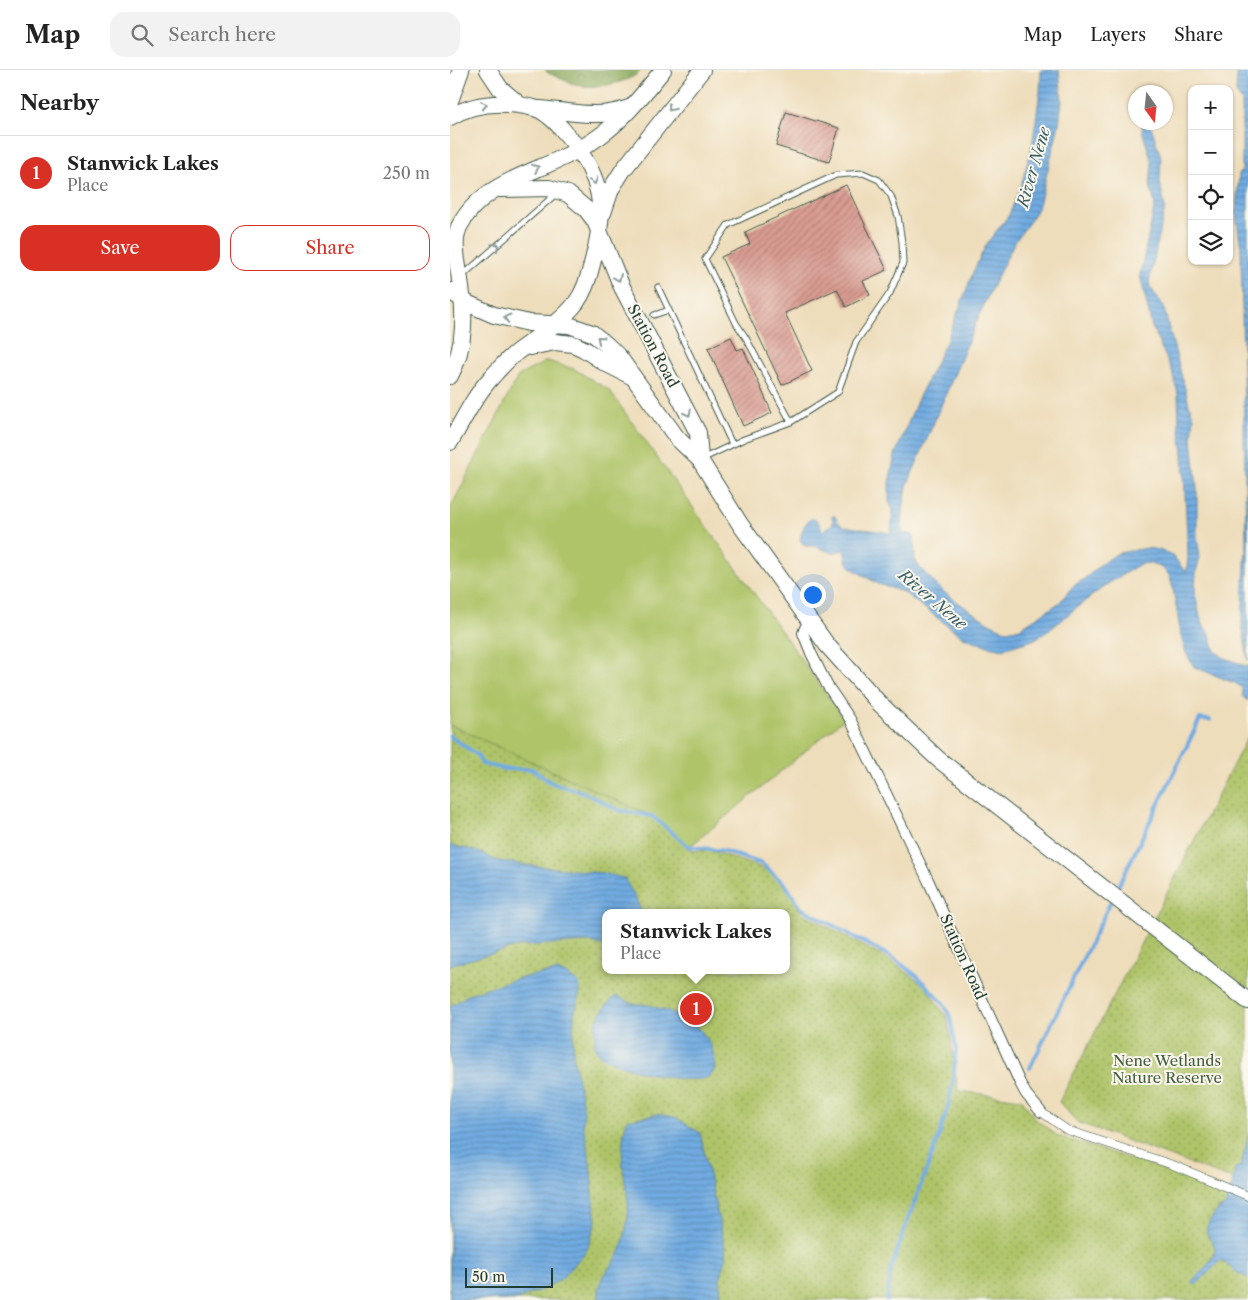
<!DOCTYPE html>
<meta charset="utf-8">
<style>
body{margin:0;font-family:"Libre Caslon Text",serif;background:#f2f2f2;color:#222}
.controls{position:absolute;right:15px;top:15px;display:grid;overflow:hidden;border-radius:10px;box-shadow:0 1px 4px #0004}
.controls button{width:45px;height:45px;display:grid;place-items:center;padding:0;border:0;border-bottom:1px solid #e0e0e0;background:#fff;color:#222;font:25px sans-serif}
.compass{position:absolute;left:678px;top:15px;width:45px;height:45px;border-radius:50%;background:#fff;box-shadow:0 1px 4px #0004;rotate:165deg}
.scale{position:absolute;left:15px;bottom:12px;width:88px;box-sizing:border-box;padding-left:5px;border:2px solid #1f3d34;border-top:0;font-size:14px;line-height:18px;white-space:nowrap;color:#1f3d34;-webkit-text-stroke:4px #fbf7ec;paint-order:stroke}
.you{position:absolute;left:362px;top:524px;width:18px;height:18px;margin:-12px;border:4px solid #fff;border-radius:50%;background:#1a73e8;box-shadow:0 0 0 8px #1a73e833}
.badge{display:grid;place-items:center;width:32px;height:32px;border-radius:50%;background:#d93025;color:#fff;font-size:16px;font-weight:700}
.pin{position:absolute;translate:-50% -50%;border:2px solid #fff;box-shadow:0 1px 5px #0006}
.popup{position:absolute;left:152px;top:839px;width:188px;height:65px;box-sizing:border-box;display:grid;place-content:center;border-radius:10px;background:#fff;filter:drop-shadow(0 1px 4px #0005);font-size:16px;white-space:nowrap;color:#767676}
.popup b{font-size:19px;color:#222}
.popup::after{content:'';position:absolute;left:50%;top:100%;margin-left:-10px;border:10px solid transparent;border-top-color:#fff}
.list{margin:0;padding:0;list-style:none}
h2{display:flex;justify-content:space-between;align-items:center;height:65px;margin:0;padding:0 20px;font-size:21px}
h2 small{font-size:16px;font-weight:400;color:#767676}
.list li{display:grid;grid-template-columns:32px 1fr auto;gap:15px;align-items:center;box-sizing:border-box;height:75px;padding:0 20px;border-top:1px solid #e0e0e0}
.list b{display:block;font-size:19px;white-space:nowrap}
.list p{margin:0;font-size:16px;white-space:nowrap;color:#767676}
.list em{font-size:16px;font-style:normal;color:#767676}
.actions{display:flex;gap:10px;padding:15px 20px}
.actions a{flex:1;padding:11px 0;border:1px solid #d93025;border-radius:15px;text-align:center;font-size:18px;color:#d93025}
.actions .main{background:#d93025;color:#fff}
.icon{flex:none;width:28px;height:28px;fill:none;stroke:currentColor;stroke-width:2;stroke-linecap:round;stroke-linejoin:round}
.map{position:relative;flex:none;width:798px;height:1230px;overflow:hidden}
header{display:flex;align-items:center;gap:30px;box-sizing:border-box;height:70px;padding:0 25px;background:#fff;border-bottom:1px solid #e0e0e0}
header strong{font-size:24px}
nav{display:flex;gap:28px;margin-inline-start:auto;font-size:18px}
.search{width:350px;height:45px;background:#f2f2f2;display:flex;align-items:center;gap:12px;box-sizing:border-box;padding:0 18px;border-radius:15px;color:#767676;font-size:19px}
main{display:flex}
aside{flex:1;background:#fff}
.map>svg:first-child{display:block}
.green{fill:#afc469;stroke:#67804e}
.forest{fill:url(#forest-crowns);stroke:#557448}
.park{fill:url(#park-dots);stroke:#67804e;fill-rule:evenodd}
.water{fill:url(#water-rules);stroke:#48748a}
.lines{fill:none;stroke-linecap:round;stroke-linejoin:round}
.stream{stroke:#71abe1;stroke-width:4}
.building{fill:url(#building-hatch)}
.service-casing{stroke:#3e5548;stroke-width:7}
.pedestrian-casing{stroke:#3e5548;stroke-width:9}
.minor-casing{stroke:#3e5548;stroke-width:12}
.primary-casing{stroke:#3e5548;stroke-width:18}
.trunk-casing{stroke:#3e5548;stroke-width:18}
.service{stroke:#fff;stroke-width:5}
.pedestrian{stroke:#fff;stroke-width:8}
.minor{stroke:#fff;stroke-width:10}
.primary{stroke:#fff;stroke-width:16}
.trunk{stroke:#fff;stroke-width:16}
.oneway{stroke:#8f9e9a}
.labels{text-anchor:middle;stroke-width:4;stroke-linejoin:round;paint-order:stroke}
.street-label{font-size:15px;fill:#1f3d34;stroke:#fbf7ec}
.park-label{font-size:15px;fill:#435f41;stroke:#fbf7ec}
.water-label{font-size:16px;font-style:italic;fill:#385e68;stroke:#fbf7ec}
</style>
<header>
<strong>Map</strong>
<div class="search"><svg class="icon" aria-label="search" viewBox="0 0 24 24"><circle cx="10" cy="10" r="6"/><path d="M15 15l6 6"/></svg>Search here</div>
<nav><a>Map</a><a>Layers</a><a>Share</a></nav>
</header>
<main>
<aside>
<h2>Nearby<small></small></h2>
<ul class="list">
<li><span class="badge">1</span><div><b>Stanwick Lakes</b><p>Place</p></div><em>250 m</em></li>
</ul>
<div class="actions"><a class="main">Save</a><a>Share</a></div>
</aside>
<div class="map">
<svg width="798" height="1230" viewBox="0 0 798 1230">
<defs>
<pattern id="forest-crowns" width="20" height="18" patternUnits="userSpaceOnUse" patternTransform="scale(1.25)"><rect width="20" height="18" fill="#8baa5d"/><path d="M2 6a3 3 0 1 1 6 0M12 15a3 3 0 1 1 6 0" fill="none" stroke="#718c4e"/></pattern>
<pattern id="park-dots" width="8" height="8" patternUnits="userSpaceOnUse" patternTransform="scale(1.25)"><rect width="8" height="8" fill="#afc469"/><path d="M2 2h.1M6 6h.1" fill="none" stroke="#8ea057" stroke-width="1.8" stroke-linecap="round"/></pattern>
<pattern id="water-rules" width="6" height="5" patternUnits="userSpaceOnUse" patternTransform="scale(1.25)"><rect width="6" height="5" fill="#71abe1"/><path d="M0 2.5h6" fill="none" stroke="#5c8cb7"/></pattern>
<pattern id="building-hatch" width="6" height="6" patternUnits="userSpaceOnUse" patternTransform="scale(1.25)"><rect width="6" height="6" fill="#da9c92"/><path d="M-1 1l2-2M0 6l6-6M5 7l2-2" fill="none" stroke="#b08078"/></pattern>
</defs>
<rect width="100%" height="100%" fill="#fbf7ec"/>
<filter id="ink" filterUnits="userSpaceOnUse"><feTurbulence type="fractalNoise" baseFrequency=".02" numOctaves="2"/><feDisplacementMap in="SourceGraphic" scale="10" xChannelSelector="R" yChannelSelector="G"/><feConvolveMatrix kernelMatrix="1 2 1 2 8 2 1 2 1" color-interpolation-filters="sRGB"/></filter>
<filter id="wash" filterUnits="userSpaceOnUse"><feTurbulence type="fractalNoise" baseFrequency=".0096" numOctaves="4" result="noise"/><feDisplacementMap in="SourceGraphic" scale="20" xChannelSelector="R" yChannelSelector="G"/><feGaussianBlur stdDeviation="1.12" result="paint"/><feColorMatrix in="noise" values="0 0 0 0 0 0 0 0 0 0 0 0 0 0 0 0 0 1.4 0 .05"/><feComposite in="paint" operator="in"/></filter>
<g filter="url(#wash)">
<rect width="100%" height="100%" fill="#edb"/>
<path class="green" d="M97 291 124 299 159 320 394 649 244 773 233 777 0 658V439L68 306Z"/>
<path class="forest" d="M95 0H192C180 13 149 18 132 16 120 14 108 7 98 3Z"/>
<path class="park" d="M0 655 202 746 243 781 259 780 315 799 329 810 340 823 352 843 441 891 474 915 496 946 500 964 508 1021 572 1029 584 1048 608 1066 779 1120 776 1135 768 1139 756 1162 765 1177 764 1184 746 1214 771 1190 789 1204 798 1208V1230H0ZM156 843H336V900H156Z
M798 666V1117L784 1110 627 1052 609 1032Z"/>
<path class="water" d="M591 0H609L612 30 609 55 589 135 580 151 564 173 535 232 457 416 453 440 452 463 461 464 464 466 465 491 470 498 495 523 506 531 539 553 557 561 570 558 609 533 624 515 633 510 654 492 668 483 697 478 714 481 724 487 736 503 738 488 733 383 729 355 728 324 722 301 702 257 690 205 705 134 700 116 702 92 693 64 691 53H700L711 87 710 112 715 138 699 212 700 217 713 235 739 334 744 348 742 369 747 417V466L750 487 746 502 745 523 750 547 754 557 760 564 765 581 773 587 796 596 798 595V631L793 627 792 618 787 614 744 597 736 583 731 566 723 518 719 505 712 498 701 493 690 494 656 515 626 538 597 562 583 570 553 579 538 576 513 567 453 522 428 514 403 499 397 493 394 480 382 483 366 476H355L350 470C351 464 356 444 366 450 370 452 371 458 372 461L383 454 382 446H385L388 452 393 456 441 463 443 440 439 432V412L445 385 467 331 497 270 524 200 537 173 559 145 571 116 582 76 590 22Z
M787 0H798V591L792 554 796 474 791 179 786 143 789 103 792 101V31L786 23Z
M0 775 26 781 48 791 76 795 152 803 174 808 185 827 192 843H156V876L140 872 70 876 0 895Z
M107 901 116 904 129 913 130 923 124 945 123 985 134 1042 133 1055 139 1084 146 1152 138 1177 133 1185 110 1210 98 1217 66 1230H0V937L19 924 31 920 70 908Z
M166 926C172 928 177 932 183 933 190 935 196 934 202 936 227 944 255 954 263 982 265 990 267 1000 260 1006 245 1018 159 997 148 983 143 977 145 969 145 961 146 947 155 935 166 926Z
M208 1044 225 1047 250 1063 275 1178 276 1188 270 1209 271 1230H149C147 1210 158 1201 168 1186 173 1177 175 1162 177 1152 180 1138 177 1125 175 1111 171 1090 171 1070 177 1050Z
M798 1065V1208L789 1204 771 1190 746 1215 741 1212C748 1205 761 1193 764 1184 768 1175 759 1171 757 1163 754 1153 768 1139 776 1135 779 1122 784 1111 785 1098L791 1096Z"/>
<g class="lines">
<path class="stream" d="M0 666 27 685 32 694 55 699H82L102 713 133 722 168 740 202 746 238 776 274 781 312 794 336 815 351 838 443 888 467 906 493 933 500 947 506 978 504 1004 499 1033 487 1072 461 1141 441 1199 437 1230
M665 823 750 649 760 650
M580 998 662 829"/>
</g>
<g id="blocks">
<path class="building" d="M336 42 389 58 379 92 326 76Z
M396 115 437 200 413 211 420 225 396 237 387 219 335 243 362 301 332 315 271 187 300 174 295 162Z
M281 267 287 280 293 278 322 343 293 356 258 278Z"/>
</g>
</g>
<g filter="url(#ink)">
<use href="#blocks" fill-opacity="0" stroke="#3e5548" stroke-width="1"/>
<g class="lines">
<defs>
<path id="service" d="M12 206 107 123
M208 217 282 374
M204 245 219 240
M252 389 294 369 341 352 388 322 406 272 440 223 453 193 452 172 448 146 441 126 429 110 413 103 386 105 278 155 255 189 286 253 296 268 341 352"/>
<path id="pedestrian" d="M591 1042 617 1060 723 1095 798 1126"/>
<path id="minor" d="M361 554 355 558 353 563 361 583 377 615 400 649 478 810 570 1013 576 1024 591 1042"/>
<path id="primary" d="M38 0 50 18 70 35
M0 31 11 0"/>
<path id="trunk" d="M89 39C121 41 147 50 179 38
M0 47C27 31 55 31 84 38 101 42 123 71 132 85 157 123 153 153 142 194 139 207 134 222 126 233 111 252 90 265 71 279 59 287 50 298 41 308 24 326 13 351 0 372
M50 119 99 118 118 124 136 139 145 151 171 215 248 363 250 390
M153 143 161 119 173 100 252 0
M0 221 19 234 44 245 79 253 119 255 142 263 157 275 169 287 227 368 250 390 290 454 377 575 429 633 488 689 798 931
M80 277 105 272 123 274 134 279 155 293 181 306
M0 306C16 276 15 243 10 210 8 194 2 173 9 157 29 116 77 105 114 87 127 81 139 74 150 66 175 48 194 23 213 0"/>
</defs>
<use href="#service" class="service-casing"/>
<use href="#pedestrian" class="pedestrian-casing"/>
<use href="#minor" class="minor-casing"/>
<use href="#primary" class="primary-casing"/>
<use href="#trunk" class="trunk-casing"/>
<use href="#service" class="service"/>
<use href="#pedestrian" class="pedestrian"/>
<use href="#minor" class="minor"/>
<use href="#primary" class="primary"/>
<use href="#trunk" class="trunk"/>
</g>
<defs><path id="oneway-chevron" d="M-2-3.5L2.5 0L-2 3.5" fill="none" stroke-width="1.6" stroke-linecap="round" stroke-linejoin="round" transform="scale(1.25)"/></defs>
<g class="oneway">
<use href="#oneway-chevron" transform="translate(34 35) rotate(-11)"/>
<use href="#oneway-chevron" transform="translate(221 38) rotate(129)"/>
<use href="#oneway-chevron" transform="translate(86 98) rotate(-22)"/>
<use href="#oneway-chevron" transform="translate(144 111) rotate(71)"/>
<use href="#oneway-chevron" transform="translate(46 176) rotate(-41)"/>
<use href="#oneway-chevron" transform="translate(168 208) rotate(67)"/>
<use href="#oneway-chevron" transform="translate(57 248) rotate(-164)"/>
<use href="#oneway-chevron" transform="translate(150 269) rotate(-141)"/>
<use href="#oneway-chevron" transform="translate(238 343) rotate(63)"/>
</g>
</g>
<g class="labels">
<g class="street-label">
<text transform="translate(203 276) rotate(62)" y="5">Station Road</text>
<text transform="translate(513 887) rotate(66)" y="5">Station Road</text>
</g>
<g class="park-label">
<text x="717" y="996">Nene Wetlands<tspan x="717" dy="17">Nature Reserve</tspan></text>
</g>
<g class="water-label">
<text transform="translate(583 97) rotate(-74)" y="6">River Nene</text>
<text transform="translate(483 529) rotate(40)" y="6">River Nene</text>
</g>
</g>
</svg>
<div class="controls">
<button>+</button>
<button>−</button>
<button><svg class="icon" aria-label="locate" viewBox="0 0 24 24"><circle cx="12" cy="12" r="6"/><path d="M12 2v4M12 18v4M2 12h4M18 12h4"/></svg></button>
<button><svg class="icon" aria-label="layers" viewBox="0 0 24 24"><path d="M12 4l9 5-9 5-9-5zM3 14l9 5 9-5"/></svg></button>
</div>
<svg class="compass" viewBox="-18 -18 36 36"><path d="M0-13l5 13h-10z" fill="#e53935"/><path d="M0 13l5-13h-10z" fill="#767676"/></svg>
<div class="scale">50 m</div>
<div class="you"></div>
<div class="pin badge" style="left:246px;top:939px">1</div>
<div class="popup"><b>Stanwick Lakes</b>Place</div>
</div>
</main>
